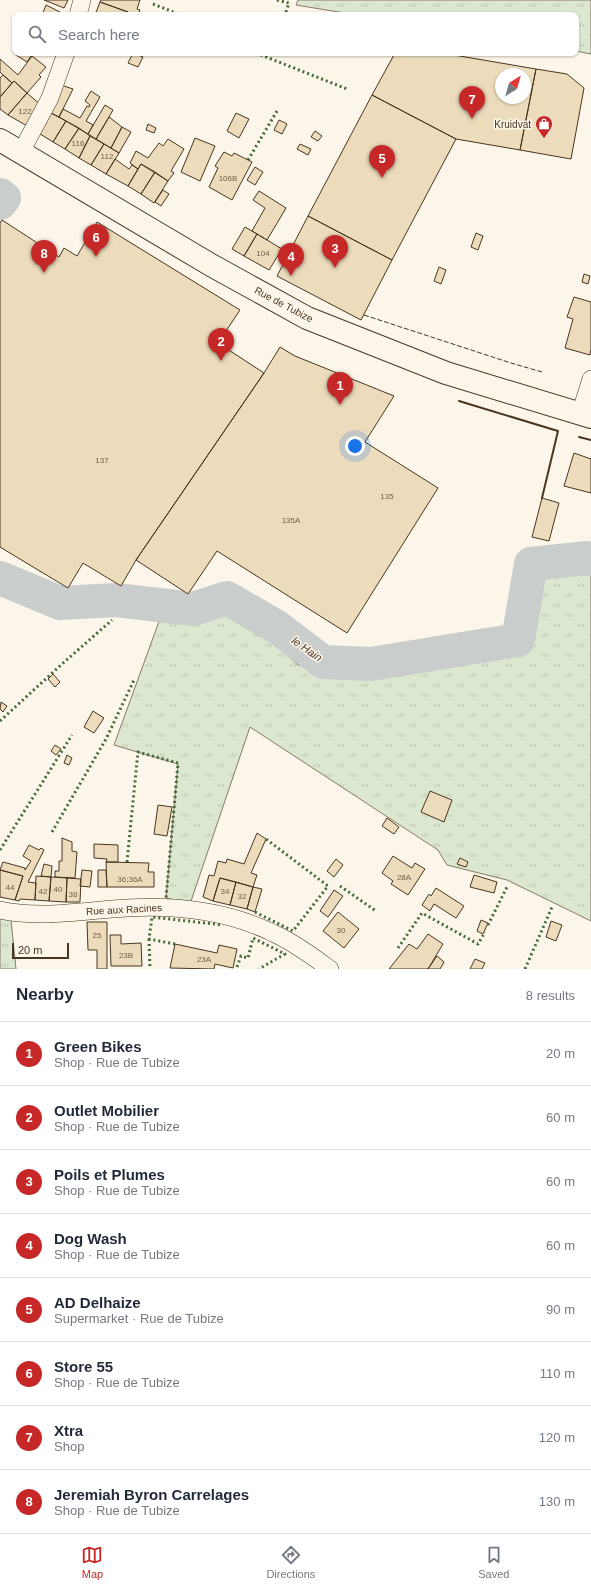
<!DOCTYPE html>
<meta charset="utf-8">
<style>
body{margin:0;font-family:Helvetica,sans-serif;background:#f2f2f3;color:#1f2937}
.compass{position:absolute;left:495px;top:68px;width:36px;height:36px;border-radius:50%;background:#fff;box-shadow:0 1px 3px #0004;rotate:37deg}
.scale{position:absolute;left:12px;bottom:10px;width:57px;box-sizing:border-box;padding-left:4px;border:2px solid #4a3520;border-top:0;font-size:11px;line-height:14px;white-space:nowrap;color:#4a3520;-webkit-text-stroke:3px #fbf6e9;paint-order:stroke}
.you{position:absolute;left:355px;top:446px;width:14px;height:14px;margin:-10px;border:3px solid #fff;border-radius:50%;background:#1a73e8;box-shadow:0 0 0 6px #1a73e833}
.badge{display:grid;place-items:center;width:26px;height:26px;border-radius:50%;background:#c62828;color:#fff;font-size:13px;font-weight:700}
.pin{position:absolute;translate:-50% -33px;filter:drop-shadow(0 1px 2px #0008)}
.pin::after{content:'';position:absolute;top:21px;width:14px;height:12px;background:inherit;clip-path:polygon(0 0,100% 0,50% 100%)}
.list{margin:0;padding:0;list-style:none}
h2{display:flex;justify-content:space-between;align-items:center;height:52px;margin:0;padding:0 16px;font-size:17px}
h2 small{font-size:13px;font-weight:400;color:#747a83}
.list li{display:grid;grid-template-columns:26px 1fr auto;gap:12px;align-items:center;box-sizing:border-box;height:64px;padding:0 16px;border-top:1px solid #e0e1e3}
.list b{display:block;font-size:15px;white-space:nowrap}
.list p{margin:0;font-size:13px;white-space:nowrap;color:#747a83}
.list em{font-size:13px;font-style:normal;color:#747a83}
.icon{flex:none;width:22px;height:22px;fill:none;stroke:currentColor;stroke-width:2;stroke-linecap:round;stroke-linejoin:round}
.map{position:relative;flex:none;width:591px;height:969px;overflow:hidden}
.search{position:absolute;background:#fff;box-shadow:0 1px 3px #0004;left:12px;right:12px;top:12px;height:44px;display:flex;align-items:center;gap:10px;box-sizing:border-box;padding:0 14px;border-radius:8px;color:#747a83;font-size:15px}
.sheet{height:564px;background:#fff}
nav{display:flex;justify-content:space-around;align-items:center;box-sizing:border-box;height:56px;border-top:1px solid #e0e1e3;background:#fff;font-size:11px;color:#747a83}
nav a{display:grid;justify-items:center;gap:2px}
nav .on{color:#c62828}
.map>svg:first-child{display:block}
.grass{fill:url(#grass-tufts);stroke:#887966}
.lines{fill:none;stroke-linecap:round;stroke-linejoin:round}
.river{stroke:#c9cecd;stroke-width:34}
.building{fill:#ecdcbc;stroke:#4a3520;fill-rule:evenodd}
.street-casing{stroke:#4a3520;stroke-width:18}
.secondary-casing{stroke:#4a3520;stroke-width:24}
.street{stroke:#fbf6e9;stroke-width:17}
.secondary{stroke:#fbf6e9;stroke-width:22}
.hedge{stroke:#436837;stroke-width:3;stroke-dasharray:2 3;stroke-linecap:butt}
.fence{stroke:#4a3520;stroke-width:1;stroke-dasharray:5 2;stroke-linecap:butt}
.wall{stroke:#4a3520;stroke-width:2}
.labels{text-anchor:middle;stroke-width:3;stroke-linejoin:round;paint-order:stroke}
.number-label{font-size:8px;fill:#725f47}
.poi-label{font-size:10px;fill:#4a3520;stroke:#fbf6e9;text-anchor:end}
.street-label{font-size:10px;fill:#4a3520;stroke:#fbf6e9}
.water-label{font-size:11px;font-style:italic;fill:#4a3520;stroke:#fbf6e9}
</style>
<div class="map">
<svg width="591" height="969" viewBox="0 0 591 969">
<defs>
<pattern id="grass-tufts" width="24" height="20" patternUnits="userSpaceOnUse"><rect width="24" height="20" fill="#dce7d0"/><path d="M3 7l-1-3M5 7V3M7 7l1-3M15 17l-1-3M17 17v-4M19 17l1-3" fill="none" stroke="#bec7b2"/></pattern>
</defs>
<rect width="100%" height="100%" fill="#fbf6e9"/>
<path class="grass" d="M298 0H591V54L576 51V15H357L296 5Z
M523 553H591V921L507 880 447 865 438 850 250 727 190 904 166 898 178 764 114 745 161 616 188 620 229 612 266 635 298 665 344 674 529 643 534 608Z
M0 918 11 920 16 969H0Z"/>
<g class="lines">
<path class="river" d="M0 195 4 198 0 203
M0 578 60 603 116 600 193 609 227 598 277 627 323 662 371 664 518 640 531 564 587 558 591 559"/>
</g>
<path class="building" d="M44 0H68L64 8Z
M101 0H140L137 9 140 10 138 15H131L127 13 128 12 100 2Z
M100 2 128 12 127 15H95Z
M46 5 64 14V15H42Z
M17 53H33L27 62 16 55Z
M133 53 143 57 138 67 128 63Z
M395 53H442L536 69 520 150 456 139 372 95ZM501 74H525V98H501Z
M32 56 46 67 39 75 41 77 27 93 14 81 12 83 0 72V59L18 75Z
M536 69 567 74 584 88 571 159 520 150Z
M3 75 12 83 0 97V78Z
M14 81 27 93 8 115 0 109V97Z
M61 85 73 89 59 117 49 112Z
M91 91 100 97 86 121 93 125 88 134 59 117 63 109 80 118 87 106 89 107 90 105 85 101Z
M27 93 42 106 29 127 8 115Z
M372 95 456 139 392 260 308 216Z
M105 105 113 110 96 139 88 134Z
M49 112 66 121 53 142 37 132Z
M236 113 249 119 239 138 227 131Z
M109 117 122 127 111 148 96 139Z
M279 120 287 124 282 134 274 130Z
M66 121 79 128 65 149 53 142Z
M148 124 156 128 154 133 146 130Z
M122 127 131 132 119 153 111 148Z
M79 128 90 136 79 158 65 149Z
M315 131 322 136 318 141 311 137Z
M90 136 104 144 91 165 79 158Z
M195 138 215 146 200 181 181 172Z
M168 139 184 149 171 171 174 173 168 181 144 166 141 164 138 169 130 163 136 151 148 158 159 143 163 146Z
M104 144 119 153 106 174 91 165Z
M300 144 311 149 308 155 297 149Z
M224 152 232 156 234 153 252 162 232 200 209 187 218 168 215 166Z
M115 159 129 169 132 165 138 169 128 186 106 174Z
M141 164 155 172 141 194 128 186Z
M255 167 263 172 255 185 247 180Z
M155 172 168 181 154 203 141 194Z
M163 190 169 194 161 206 155 202Z
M259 191 286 208 267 240 252 231 265 208 253 200Z
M308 216 392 260 361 320 277 276Z
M2 220 59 257 64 248 77 256 97 222 240 310 218 343 264 373 136 560 121 586 83 563 68 588 0 547V223Z
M245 227 257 234 244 256 232 249Z
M476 233 483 236 478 250 471 247Z
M257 234 282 249 269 270 244 256Z
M439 267 446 270 441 284 434 281Z
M584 274 590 276 588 284 582 282Z
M574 297 591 302V349L590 355 565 348 573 319 567 317Z
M280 347 295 356 394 396 365 442 438 488 347 633 217 551 188 594 136 560 264 373Z
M574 453 591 459V493L564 486Z
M542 498 559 503 549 541 532 537Z
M53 674 60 682 55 687 48 679Z
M1 702 7 706 3 712 0 709Z
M93 711 104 718 94 733 84 727Z
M55 745 61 749 56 755 51 751Z
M67 755 72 758 69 765 64 763Z
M430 791 452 800 444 822 421 812Z
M158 805 172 807 167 836 154 834Z
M387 818 399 827 394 834 382 826Z
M257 833 266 839 251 873 257 875 253 887 220 878 213 901 203 897 209 875 214 876 218 861 226 863 227 859 244 864Z
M62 838 72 842V851L77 852 75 878 55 877V871H59V861H62Z
M94 844 118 845V862H106L107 859 94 858Z
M29 845 39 850 41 848 44 850 28 882 36 883 35 900 20 899 19 901 15 900 23 876 0 870 3 862 25 868V870L31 861 23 856Z
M393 856 412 868 415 863 425 869 408 895 391 884 393 881 382 873Z
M460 858 468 862 466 867 457 864Z
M336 859 343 865 334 877 327 871Z
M106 862 149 863 148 872H154V887H107Z
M44 864 52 866 51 877 41 876Z
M0 870 23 876 15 900 0 897Z
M82 870 92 871 90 887 80 886Z
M98 870H106L107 887H98Z
M474 875 497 882 494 893 470 887Z
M36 876 51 877 49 901 35 900Z
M51 877 67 878 66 902 49 901Z
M67 878 81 879 80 902H66Z
M220 878 236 882 230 905 213 901Z
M236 882 253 887 247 909 230 905Z
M253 887 262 889 255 912 247 909Z
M436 888 464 906 456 918 434 904 430 911 422 905 429 894 431 896Z
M334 890 343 896 328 917 320 911Z
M338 912 359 929 344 948 323 931Z
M481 920 488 923 483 934 477 931Z
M551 921 562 925 556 941 546 937Z
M87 922H107V969H97V950H88Z
M428 934 443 944 428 969H389L409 944 417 949Z
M110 935H121V944L141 943 142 966H111Z
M175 944 217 953 219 945 237 949 233 968 215 964 214 969 170 968Z
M437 956 444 962 440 969H428Z
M475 959 485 963 482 969H470Z"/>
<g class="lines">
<defs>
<path id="street" d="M78 15 82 0
M21 152 50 98 66 53
M580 414 591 379
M0 910C36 918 76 912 112 909 167 904 224 909 273 933 293 942 312 956 330 969"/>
<path id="secondary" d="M0 140 211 265 307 318 446 373 591 417"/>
</defs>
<use href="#street" class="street-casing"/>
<use href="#secondary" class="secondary-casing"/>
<use href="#street" class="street"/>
<use href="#secondary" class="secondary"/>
<path class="hedge" d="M277 0 289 3 285 15
M153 4 181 15
M256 53 347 89
M248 160 277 111
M0 721 62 664 112 620
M52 832 106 739 134 680
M0 850 72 735
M127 862 138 752 178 763 166 898
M340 886 376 911
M255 912 293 931 328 886 266 839
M488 925 507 887
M149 939 150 969
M175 944 149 939 152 917 223 925
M398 948 422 913 478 944 485 932
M237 967 241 956 248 958 253 938 285 954 259 969
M525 969 552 907"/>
<path class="fence" d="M364 315 511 363 542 372"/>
<path class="wall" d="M459 401 558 431 542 498
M579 437 591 440"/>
</g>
<defs>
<symbol id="shop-pin" viewBox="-11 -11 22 30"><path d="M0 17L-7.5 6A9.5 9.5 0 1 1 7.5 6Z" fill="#c62828" stroke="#fbf6e9"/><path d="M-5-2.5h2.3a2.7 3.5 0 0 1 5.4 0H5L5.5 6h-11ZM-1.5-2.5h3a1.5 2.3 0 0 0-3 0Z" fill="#fff"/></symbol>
</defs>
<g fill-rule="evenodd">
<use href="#shop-pin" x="534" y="114" width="20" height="27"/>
</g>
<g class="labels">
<g class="number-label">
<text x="25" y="114">122</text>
<text x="78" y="146">116</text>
<text x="107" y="159">112</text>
<text x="228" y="181">106B</text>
<text x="263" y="256">104</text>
<text x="102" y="463">137</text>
<text x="387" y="499">135</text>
<text x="291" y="523">135A</text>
<text x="404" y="880">28A</text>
<text x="130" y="882">36;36A</text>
<text x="10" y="890">44</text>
<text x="58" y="892">40</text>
<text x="43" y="894">42</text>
<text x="225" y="894">34</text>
<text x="73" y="897">38</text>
<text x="242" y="899">32</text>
<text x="341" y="933">30</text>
<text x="97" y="938">25</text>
<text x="126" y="958">23B</text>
<text x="204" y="962">23A</text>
</g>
<g class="poi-label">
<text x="531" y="128">Kruidvat</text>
</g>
<g class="street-label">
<text transform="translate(284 304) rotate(28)" y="4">Rue de Tubize</text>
<text transform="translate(124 909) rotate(-3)" y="4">Rue aux Racines</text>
</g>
<g class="water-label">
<text transform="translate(307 649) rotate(35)" y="4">le Hain</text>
</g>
</g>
</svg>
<svg class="compass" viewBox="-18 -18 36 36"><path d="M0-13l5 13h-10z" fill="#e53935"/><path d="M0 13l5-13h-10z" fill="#747a83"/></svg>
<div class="scale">20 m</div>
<div class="you"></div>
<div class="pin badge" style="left:340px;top:405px">1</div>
<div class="pin badge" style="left:221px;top:361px">2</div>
<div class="pin badge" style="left:335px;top:268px">3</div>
<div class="pin badge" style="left:291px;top:276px">4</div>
<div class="pin badge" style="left:382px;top:178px">5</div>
<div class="pin badge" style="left:96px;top:257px">6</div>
<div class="pin badge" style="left:472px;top:119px">7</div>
<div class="pin badge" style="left:44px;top:273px">8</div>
<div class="search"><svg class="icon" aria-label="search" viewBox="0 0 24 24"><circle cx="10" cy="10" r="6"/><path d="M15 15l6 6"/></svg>Search here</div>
</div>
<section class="sheet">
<h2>Nearby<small>8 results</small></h2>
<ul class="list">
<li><span class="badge">1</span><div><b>Green Bikes</b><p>Shop · Rue de Tubize</p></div><em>20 m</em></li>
<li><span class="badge">2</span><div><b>Outlet Mobilier</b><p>Shop · Rue de Tubize</p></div><em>60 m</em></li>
<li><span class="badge">3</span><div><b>Poils et Plumes</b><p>Shop · Rue de Tubize</p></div><em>60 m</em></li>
<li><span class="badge">4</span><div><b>Dog Wash</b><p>Shop · Rue de Tubize</p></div><em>60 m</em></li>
<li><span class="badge">5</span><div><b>AD Delhaize</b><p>Supermarket · Rue de Tubize</p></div><em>90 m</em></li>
<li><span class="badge">6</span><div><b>Store 55</b><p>Shop · Rue de Tubize</p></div><em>110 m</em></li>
<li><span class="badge">7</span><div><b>Xtra</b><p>Shop</p></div><em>120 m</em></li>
<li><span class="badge">8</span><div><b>Jeremiah Byron Carrelages</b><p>Shop · Rue de Tubize</p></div><em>130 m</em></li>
</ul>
</section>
<nav>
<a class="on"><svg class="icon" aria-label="map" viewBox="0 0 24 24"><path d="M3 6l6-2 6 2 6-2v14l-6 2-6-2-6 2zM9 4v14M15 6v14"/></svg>Map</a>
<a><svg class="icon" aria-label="directions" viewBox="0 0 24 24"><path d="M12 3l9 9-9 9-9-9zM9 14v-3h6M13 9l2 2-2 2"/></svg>Directions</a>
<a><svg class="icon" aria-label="saved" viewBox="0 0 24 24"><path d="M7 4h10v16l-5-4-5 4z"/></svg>Saved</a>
</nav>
